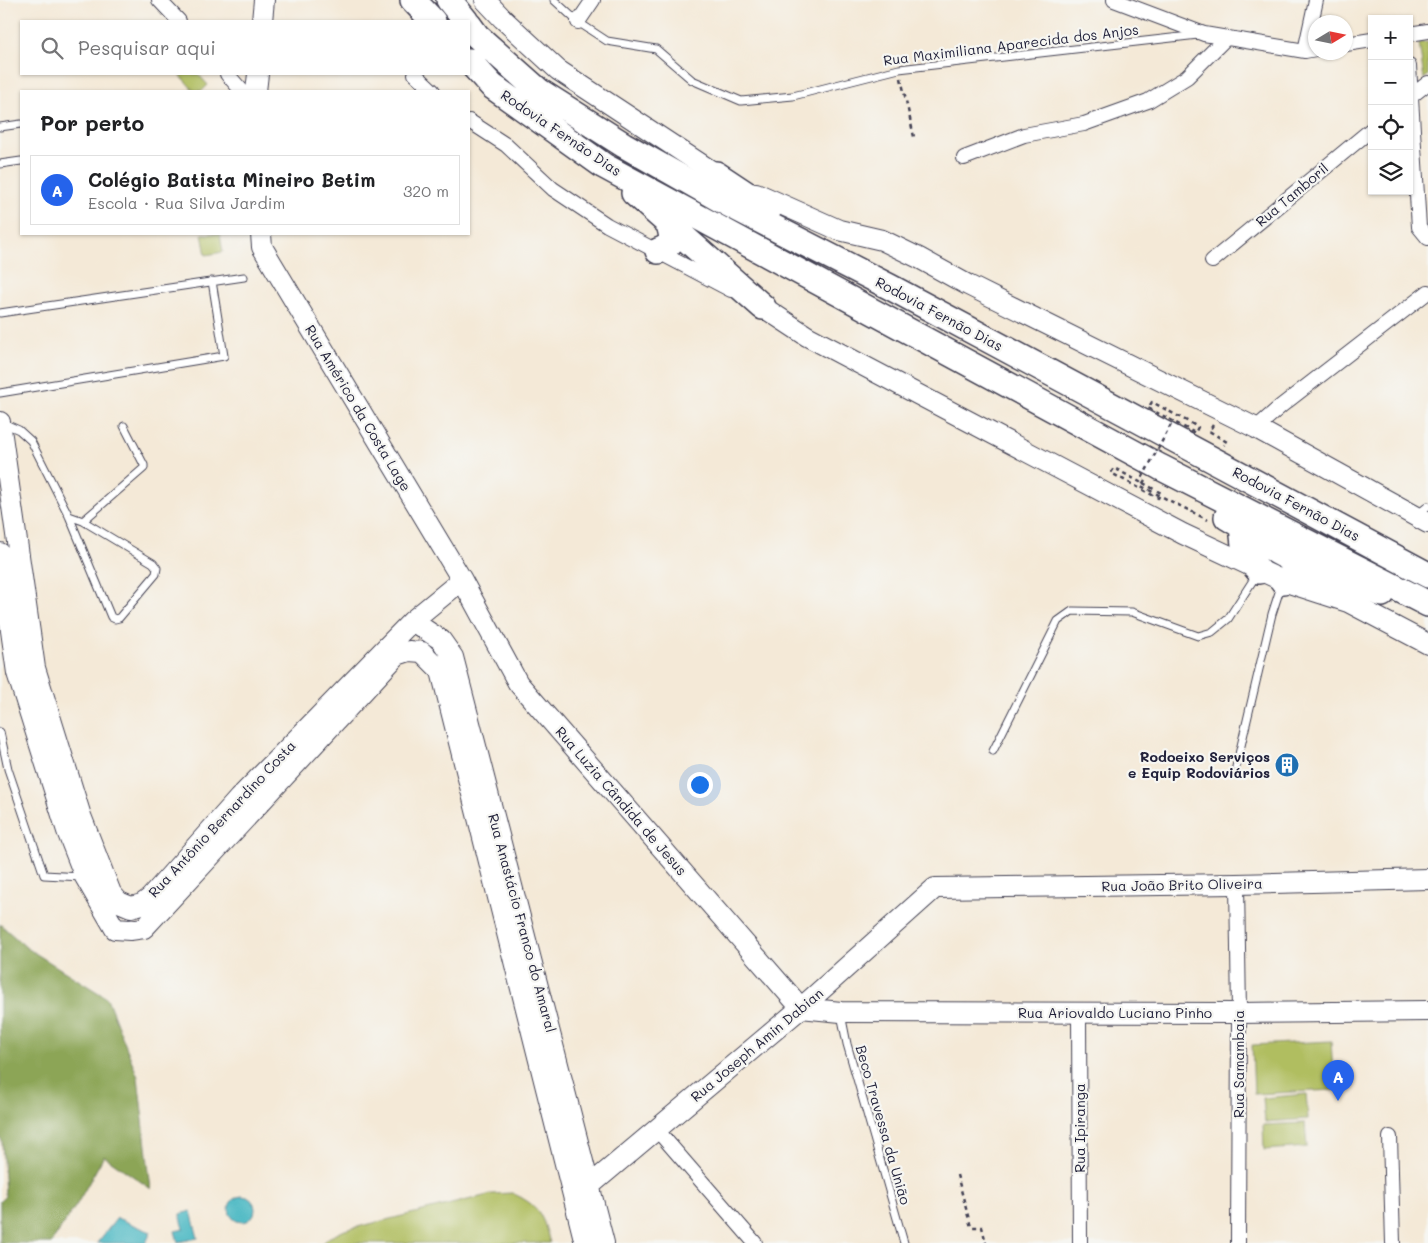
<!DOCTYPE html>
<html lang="pt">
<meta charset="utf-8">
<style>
body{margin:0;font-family:Mali,sans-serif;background:#f6f6f6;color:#202124}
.controls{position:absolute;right:15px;top:15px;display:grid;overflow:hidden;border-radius:0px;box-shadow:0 1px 4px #0004}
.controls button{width:45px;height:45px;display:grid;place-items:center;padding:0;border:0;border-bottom:1px solid #e0e0e0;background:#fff;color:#202124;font:25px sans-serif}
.compass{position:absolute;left:1308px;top:15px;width:45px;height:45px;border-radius:50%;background:#fff;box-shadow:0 1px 4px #0004;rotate:80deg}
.you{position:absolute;left:699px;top:784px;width:18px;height:18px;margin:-12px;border:4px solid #fff;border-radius:50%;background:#1a73e8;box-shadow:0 0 0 8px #1a73e833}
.badge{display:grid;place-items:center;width:32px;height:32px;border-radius:50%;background:#2563eb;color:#fff;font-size:16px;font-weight:700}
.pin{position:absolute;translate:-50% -41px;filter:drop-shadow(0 1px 2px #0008)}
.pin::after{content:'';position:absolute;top:26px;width:18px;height:15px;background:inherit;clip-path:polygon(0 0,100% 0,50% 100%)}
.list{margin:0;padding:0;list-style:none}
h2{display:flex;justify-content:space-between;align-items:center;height:65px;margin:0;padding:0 20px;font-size:21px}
h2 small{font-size:16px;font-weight:400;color:#757577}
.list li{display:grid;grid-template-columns:32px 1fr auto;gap:15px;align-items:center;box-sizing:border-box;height:70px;margin:0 10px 10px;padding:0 10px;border:1px solid #e0e0e0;border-radius:0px}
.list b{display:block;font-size:19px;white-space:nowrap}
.list p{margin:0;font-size:16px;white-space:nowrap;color:#757577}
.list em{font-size:16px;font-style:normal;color:#757577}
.icon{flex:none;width:28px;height:28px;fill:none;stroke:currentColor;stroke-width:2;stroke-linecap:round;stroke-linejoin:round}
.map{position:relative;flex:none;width:1428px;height:1243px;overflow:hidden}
.search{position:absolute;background:#fff;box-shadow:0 1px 4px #0004;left:20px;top:20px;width:450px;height:55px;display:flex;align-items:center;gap:12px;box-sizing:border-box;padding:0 18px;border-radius:0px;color:#757577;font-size:19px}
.panel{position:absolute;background:#fff;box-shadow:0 1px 4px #0004;left:20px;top:90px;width:450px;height:145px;border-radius:0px}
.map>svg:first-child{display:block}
.green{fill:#b0be60;stroke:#69704e}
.forest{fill:#8ca556;stroke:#576448}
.water{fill:#4ab8c3;stroke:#366d7f}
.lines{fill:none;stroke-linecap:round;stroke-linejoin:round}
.lane-casing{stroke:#424052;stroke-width:9}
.street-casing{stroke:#424052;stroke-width:16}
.secondary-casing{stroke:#424052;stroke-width:22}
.highway-casing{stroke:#424052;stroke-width:28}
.path{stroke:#424052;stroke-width:2.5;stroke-dasharray:4 4;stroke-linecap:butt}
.lane{stroke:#fff;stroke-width:7}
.street{stroke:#fff;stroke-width:14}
.secondary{stroke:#fff;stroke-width:20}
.highway{stroke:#fff;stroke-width:25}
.path-bridge{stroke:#424052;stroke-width:2.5;stroke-dasharray:4 4;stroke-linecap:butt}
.labels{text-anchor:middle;stroke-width:4.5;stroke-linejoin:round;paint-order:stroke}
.street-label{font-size:14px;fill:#22223b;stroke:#f6f6f2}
.poi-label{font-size:14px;font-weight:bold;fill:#22223b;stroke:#f6f6f2;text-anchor:end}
</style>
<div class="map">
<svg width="1428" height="1243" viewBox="0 0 1428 1243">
<rect width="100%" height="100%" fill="#f6f6f2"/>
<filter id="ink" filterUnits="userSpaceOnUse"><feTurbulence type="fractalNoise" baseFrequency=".02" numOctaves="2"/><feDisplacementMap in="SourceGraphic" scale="10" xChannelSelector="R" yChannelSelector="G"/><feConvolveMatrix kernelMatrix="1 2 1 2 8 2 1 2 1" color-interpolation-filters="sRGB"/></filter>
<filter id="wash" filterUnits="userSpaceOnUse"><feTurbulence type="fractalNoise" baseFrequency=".0096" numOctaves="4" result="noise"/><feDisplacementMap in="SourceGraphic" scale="20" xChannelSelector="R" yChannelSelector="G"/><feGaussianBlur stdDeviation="1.12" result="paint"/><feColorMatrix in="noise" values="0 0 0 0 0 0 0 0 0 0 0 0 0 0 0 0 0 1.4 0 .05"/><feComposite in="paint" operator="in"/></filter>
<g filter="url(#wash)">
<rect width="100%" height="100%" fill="#f4e9d7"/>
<path class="green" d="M1428 42V75L1424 79 1419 43Z
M179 74H198L208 85 202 91H194Z
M202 234H220L223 252 206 255Z
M1331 1041 1334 1090 1254 1094 1252 1045Z
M1306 1094 1308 1119 1265 1122 1263 1098Z
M1305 1123 1307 1147 1264 1150 1263 1125Z
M512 1193C540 1206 542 1214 550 1243H323L328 1238 345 1230 492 1194Z"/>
<path class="forest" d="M0 924 27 948 107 998 138 1077 151 1189 104 1156 77 1204 51 1243H0V1201L5 1196 2 1141 0 1138Z"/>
<path class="water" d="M229 1209a13 13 0 1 1 26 0a13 13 0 1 1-26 0Z
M191 1211 198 1238 178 1242 175 1231 184 1229 180 1214Z
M117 1218 151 1232 146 1243H97Z"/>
</g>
<g filter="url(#ink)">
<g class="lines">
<defs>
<path id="lane" d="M554 0 578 22 607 41 656 49 692 80 741 101 793 96 899 69 1198 35
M0 127 21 124
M0 164 21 161
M0 313 244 277
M0 393 224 356 212 281
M3 423 19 430 31 441 69 516 111 617 115 619 119 618 156 574 157 568 153 563 83 521 69 516
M1417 515 1428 506
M83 521 144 468V465L124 426
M0 732 8 769 44 875 82 877
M993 751 1058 621 1072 611 1132 612 1198 636 1212 632 1228 619 1257 574
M1236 767 1272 614 1282 583
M841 1014 847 1044 904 1243"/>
<path id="street" d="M159 0 179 21
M1114 0 1204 34 1305 51 1316 49
M578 22 593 0
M1409 34 1428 31
M1346 44 1372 40
M1305 51 1316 0
M1409 66 1419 227 1428 238
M227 74 242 91
M415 74 433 91
M1409 98 1428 83
M469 121 506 145 553 189 607 225 731 290
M964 158 1024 135 1084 124 1148 101 1187 77 1225 39
M1212 261 1372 129
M1256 428 1281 406 1428 292
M1237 884 1239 1013 1238 1243
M1079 1013 1080 1243
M657 1130 755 1243
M1390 1137 1393 1243"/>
<path id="secondary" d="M485 0 503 19 558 70 716 174 729 181
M262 21 264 0
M256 91 258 74
M756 193 839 230 882 240 919 258 968 285 1256 428 1428 523
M261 234 262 247 462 580 518 683 801 1008 841 1012 1239 1013 1428 1011
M763 307 807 336 1183 534 1283 581 1348 602 1428 644
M0 422 35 668 81 816 111 893 119 902 131 907 142 904 150 898 239 798 412 621 462 580
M0 553 17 673 67 831 85 877 115 929 130 930 144 928 397 655 409 651 422 652 441 671 585 1243
M412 621 441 640 453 657 604 1243
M575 1198 801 1008 935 888 1237 884 1428 879"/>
<path id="highway" d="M413 0 433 21
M449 0 466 21
M469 25 477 36 539 91 624 145 728 204 890 287 1428 575
M469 61 492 86 604 166 1160 467 1428 604
M716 174 769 209
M634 193 763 307
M658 251C675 244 673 240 669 224
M1227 517 1242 526 1277 552 1313 571
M1242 526 1245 554 1259 571
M1283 581 1298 573 1313 571 1382 594"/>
</defs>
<use href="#lane" class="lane-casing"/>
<use href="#street" class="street-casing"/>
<use href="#secondary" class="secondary-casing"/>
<use href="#highway" class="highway-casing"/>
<path class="path" d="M901 78 914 137
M1213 425 1209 431 1227 442 1224 445
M1145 480 1141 486 1208 520
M957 1175 971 1227H982L986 1243"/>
<use href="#lane" class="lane"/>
<use href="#street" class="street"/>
<use href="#secondary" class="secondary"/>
<use href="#highway" class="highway"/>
<path class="path-bridge" d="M1143 483 1161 493 1158 498 1111 473 1114 468 1140 482 1173 421 1148 408 1152 402 1198 427 1195 433 1176 423"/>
</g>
</g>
<defs>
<symbol id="building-disc" viewBox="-11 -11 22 22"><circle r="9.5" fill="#1f6fb2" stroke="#f6f6f2"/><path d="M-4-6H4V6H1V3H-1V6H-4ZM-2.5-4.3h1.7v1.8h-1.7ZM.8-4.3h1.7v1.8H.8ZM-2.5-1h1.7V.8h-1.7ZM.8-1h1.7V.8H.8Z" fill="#fff"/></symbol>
</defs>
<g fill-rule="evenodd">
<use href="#building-disc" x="1273" y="751" width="28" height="28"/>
</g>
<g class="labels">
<g class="street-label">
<text transform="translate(1011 45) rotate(-7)" y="5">Rua Maximiliana Aparecida dos Anjos</text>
<text transform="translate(561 133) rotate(34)" y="5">Rodovia Fernão Dias</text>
<text transform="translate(1292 195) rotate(-40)" y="5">Rua Tamboril</text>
<text transform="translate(939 314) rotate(28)" y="5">Rodovia Fernão Dias</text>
<text transform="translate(358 408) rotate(59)" y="5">Rua Américo da Costa Lage</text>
<text transform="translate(1296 504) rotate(28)" y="5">Rodovia Fernão Dias</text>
<text transform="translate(621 801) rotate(49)" y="5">Rua Luzia Cândida de Jesus</text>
<text transform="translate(222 819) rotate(-47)" y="5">Rua Antônio Bernardino Costa</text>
<text transform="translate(1182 885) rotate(-1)" y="5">Rua João Brito Oliveira</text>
<text transform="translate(522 923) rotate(75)" y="5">Rua Anastácio Franco do Amaral</text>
<text x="1115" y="1018">Rua Ariovaldo Luciano Pinho</text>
<text transform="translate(757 1045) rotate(-40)" y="5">Rua Joseph Amin Dabian</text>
<text transform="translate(1239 1064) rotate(-90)" y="5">Rua Samambaia</text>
<text transform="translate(883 1125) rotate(74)" y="5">Beco Travessa da União</text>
<text transform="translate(1080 1128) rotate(-90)" y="5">Rua Ipiranga</text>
</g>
<g class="poi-label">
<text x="1270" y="762">Rodoeixo Serviços<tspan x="1270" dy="16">e Equip Rodoviários</tspan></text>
</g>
</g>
</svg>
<div class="controls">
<button>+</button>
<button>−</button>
<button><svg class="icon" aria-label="locate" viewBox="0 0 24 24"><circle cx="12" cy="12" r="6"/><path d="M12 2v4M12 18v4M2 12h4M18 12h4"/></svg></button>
<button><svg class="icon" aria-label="layers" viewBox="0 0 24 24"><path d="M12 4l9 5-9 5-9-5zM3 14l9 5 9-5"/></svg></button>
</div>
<svg class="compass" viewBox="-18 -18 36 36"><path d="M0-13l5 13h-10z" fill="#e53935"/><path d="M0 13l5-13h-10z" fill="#757577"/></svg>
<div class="you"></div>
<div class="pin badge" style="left:1338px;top:1101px">A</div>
<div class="search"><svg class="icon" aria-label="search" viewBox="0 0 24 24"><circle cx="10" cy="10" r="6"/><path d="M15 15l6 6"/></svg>Pesquisar aqui</div>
<section class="panel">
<h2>Por perto<small></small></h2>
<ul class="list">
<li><span class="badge">A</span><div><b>Colégio Batista Mineiro Betim</b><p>Escola · Rua Silva Jardim</p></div><em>320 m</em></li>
</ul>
</section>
</div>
